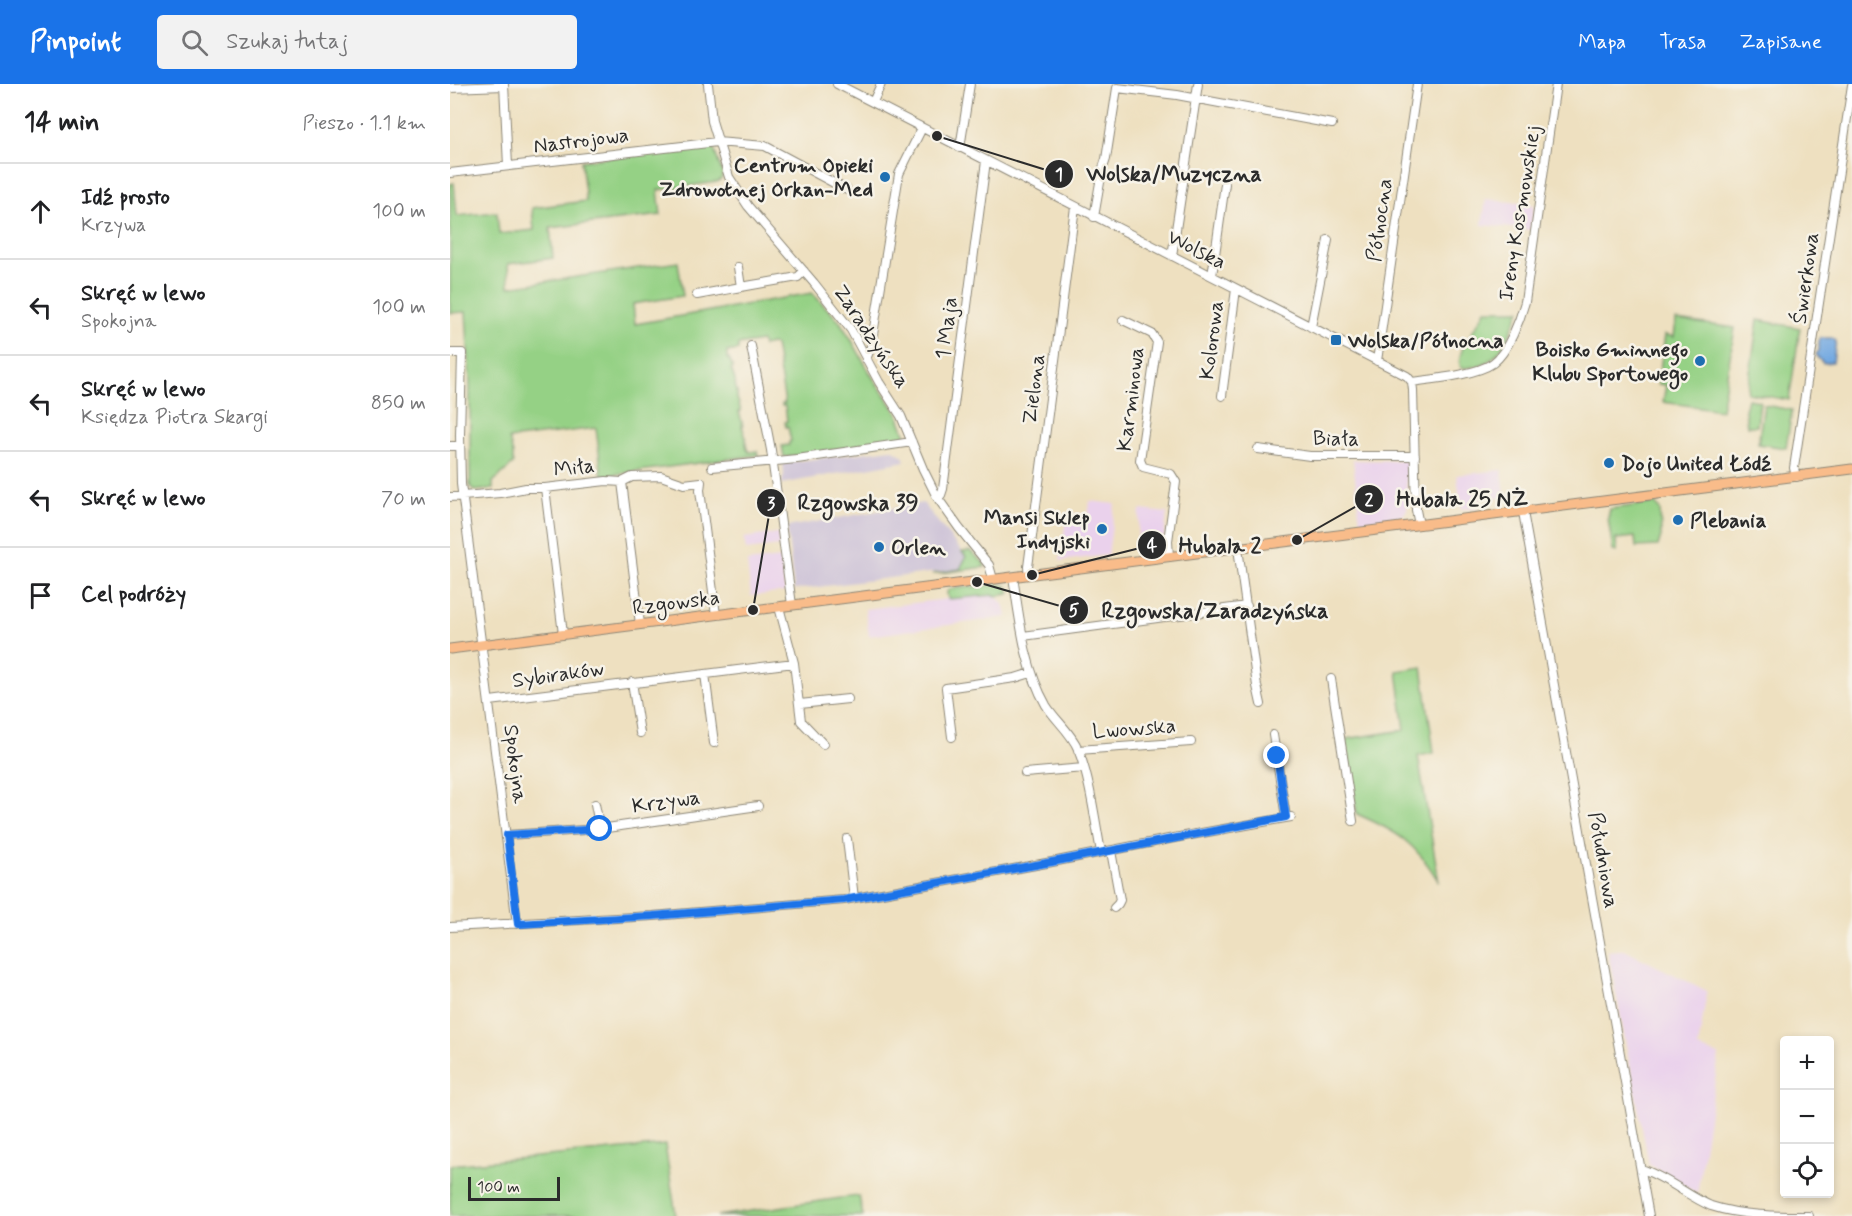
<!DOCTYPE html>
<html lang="pl">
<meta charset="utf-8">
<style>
body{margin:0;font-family:Mynerve,sans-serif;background:#f2f2f2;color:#202124}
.controls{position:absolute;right:18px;bottom:18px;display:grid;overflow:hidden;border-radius:6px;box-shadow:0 3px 9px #0003}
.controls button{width:54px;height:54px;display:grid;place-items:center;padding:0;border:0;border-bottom:2px solid #e0e0e0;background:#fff;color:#202124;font:30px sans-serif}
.scale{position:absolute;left:18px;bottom:15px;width:92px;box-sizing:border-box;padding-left:6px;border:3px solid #2b2b2b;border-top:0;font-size:16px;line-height:21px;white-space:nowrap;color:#2b2b2b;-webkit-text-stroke:4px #f7f3e8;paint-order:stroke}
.stop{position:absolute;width:18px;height:18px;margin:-14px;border:4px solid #1a73e8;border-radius:50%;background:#fff}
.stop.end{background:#1a73e8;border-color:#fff;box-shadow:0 2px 6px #0008}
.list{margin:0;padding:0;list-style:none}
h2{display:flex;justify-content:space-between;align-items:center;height:78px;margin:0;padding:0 24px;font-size:26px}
h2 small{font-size:20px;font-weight:400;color:#757577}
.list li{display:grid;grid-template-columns:39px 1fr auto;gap:18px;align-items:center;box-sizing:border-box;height:96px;padding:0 24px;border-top:2px solid #e0e0e0}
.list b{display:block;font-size:22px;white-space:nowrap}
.list p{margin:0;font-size:20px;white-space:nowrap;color:#757577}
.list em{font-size:20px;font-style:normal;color:#757577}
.icon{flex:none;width:33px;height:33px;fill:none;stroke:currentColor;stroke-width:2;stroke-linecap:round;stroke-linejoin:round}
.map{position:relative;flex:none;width:1402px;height:1132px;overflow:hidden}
header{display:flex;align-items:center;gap:36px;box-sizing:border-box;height:84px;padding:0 30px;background:#1a73e8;color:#fff}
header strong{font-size:28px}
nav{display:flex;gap:33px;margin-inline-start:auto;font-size:21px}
.search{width:420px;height:54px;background:#f2f2f2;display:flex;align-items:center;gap:15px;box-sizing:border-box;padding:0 21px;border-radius:6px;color:#757577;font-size:22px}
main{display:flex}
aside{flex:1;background:#fff}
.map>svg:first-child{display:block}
.built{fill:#ead1ec}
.industrial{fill:#cabfd6}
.green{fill:#95d185;stroke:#607e58;stroke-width:1.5}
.water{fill:#73a9e1;stroke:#4f6a86;stroke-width:1.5}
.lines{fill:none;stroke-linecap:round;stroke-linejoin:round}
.minor-casing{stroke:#8c8676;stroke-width:10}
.major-casing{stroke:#8c8676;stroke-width:11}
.minor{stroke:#fff;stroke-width:8}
.major{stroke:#f9bc8a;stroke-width:9}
.route{stroke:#1a73e8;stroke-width:8}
.poi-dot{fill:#1f6fb2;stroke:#f7f3e8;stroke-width:2}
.labels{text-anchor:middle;stroke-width:5;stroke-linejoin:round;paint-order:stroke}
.street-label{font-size:21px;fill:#2b2b2b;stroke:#f7f3e8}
.poi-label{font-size:21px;font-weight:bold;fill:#2b2b2b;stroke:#f7f3e8;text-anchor:start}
.leader{fill:none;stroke:#2b2b2b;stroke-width:2}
.callout-dot{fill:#2b2b2b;stroke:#f7f3e8;stroke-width:2}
.mark-label{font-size:18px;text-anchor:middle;font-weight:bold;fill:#fff}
.callout-label{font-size:22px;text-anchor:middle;font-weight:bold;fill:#2b2b2b;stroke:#f7f3e8;stroke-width:5;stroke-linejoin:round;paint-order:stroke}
</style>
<header>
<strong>Pinpoint</strong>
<div class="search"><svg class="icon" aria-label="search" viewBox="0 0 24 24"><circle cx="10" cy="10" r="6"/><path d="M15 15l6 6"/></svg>Szukaj tutaj</div>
<nav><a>Mapa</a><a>Trasa</a><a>Zapisane</a></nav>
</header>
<main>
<aside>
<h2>14 min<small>Pieszo · 1.1 km</small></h2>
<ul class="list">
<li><svg class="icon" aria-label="ahead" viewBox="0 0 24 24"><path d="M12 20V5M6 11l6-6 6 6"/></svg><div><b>Idź prosto</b><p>Krzywa</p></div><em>100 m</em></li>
<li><svg class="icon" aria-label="left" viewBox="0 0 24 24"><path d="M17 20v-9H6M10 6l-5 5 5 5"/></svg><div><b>Skręć w lewo</b><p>Spokojna</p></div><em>100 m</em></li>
<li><svg class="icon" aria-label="left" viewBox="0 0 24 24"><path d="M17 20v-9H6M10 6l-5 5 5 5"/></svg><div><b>Skręć w lewo</b><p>Księdza Piotra Skargi</p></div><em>850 m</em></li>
<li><svg class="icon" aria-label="left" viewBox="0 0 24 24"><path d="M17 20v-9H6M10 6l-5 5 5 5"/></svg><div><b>Skręć w lewo</b></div><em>70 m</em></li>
<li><svg class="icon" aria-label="arrive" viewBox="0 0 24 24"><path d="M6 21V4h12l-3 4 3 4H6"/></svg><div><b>Cel podróży</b></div></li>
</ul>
</aside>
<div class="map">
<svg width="1402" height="1132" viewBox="0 0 1402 1132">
<rect width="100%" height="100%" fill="#f7f3e8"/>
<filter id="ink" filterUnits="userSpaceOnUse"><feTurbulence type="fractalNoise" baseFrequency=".0167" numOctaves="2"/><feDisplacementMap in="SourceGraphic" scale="12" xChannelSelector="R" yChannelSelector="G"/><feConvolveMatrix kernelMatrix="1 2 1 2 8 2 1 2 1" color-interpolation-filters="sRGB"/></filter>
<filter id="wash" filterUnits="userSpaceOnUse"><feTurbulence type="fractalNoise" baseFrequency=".008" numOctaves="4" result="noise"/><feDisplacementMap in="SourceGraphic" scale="24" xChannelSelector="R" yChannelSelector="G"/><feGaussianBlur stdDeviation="1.35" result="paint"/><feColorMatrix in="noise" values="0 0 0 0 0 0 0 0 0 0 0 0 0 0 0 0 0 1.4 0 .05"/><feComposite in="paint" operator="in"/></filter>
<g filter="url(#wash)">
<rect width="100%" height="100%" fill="#eee0c0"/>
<path class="built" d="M1036 115 1084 121 1081 146 1032 141Z
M903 376 956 377 957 426 951 433 910 438Z
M1052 386 1055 413 1031 415 1029 417V423L1011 425 1007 391Z
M640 417 665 420 658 471 610 477 617 429 638 431Z
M690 426 717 429 714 453 709 456 708 465 686 468Z
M328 449 329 462 296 466 294 454Z
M331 474 335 508 301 512 297 478Z
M531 511H545L555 522 557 533 419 552 415 525Z
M1174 866 1257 907 1248 964 1269 971 1247 1110 1199 1080 1158 867Z"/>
<path class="industrial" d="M442 365 453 372 455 377 331 400 334 391 333 379Z
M473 419 516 473 510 485 344 506 337 443Z"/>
<path class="green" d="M262 60 272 88V94L267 98 208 106 211 131 100 144 103 174 58 180 59 203 228 178 233 212 183 220 185 240 362 209 390 238 402 257 423 294 448 330 457 355 334 373 332 362 339 361V358L341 357 338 343H336L335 338 337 337 335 322H332V320L335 319 326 266 325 261 322 260 313 262 311 257 288 261V266L277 268V275H279L283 284 281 285 285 296 286 308H287V314L291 327 289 328 293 342H292C293 346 295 351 296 354 296 358 295 364 299 368L307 367 308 371 152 392 146 344 59 355 63 370V380L43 398V405L24 407 20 402V298L16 228 0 229V100L4 99 7 132 47 128 49 150 84 146 82 124 136 117 131 77Z
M1035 226H1070C1057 256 1049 284 1011 284 1003 267 1029 243 1035 226Z
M1226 236 1285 244 1271 326 1213 318 1216 301 1208 300 1215 251 1224 253Z
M1308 236 1350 244 1339 316 1297 309Z
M1298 315 1310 317 1307 342H1297L1295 326Z
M1314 321 1342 326 1336 364 1308 360Z
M1205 419 1210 426 1211 452 1208 462 1186 463 1185 453 1166 455 1167 468 1163 467 1158 434 1160 425Z
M520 467 534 479 535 483 482 490 510 485 516 473 512 468Z
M549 500 556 502 560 508 559 510 546 512 545 511 498 515 497 508 500 505Z
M972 583 984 669 968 672 989 798C965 758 948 748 907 730L896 655 955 646 947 587Z
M215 1061 226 1132H0V1081Z
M409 1112 413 1132H267L391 1114Z"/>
<path class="water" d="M1371 254H1382L1386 257 1383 278 1373 279 1367 273 1366 270 1369 267V257Z"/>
</g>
<g filter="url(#ink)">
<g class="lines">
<defs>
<path id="minor" d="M54 0 58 82
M258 0 262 37 279 93 298 122 364 199 401 246 429 298 451 332 473 385 487 413 509 444 539 481 543 495
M387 0 957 292 962 298 963 306 966 426 969 441
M0 4 54 2
M423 18 431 0
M510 64 520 0
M0 89 267 58 315 62 397 106
M644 133 652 87 656 75 667 4 727 11 882 40
M722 172 748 0
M288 183 291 203 348 193 354 187
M762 192 775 100
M247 211 291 203
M673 236 702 250 707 258 690 376 693 383 721 390 726 398 718 457 719 473
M861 243 878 156
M301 262 321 366 342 521
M0 269H12L10 351 11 400 67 840
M416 275 421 263 449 90 472 44
M927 277 967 0
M962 298C983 295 1026 291 1043 279 1058 268 1070 236 1075 218L1106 0
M772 312 786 205
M0 362H10
M808 365 860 372H965
M262 383 347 375 462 358
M1346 393 1344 384 1402 1
M172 398 190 540
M95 404 113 550
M0 413 50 409 76 404H95L156 397 172 398 182 393 211 392 234 400 251 398 250 406 266 531
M487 413 491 411 493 405 536 77
M1073 428 1199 1132
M788 464 807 602 811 620
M579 491 578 483 625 123
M563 493C570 536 574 582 596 621 605 636 621 648 628 665 640 695 645 736 651 768
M329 523 344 579 351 637 373 660
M573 552 797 522
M255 590 264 659
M881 595 903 737
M182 598 190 649
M40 617 344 579
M350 620 398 615
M823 651 836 733
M502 653 496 604 565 594 581 589
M628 666 741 658
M575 689 634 684
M145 720 150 745
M57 751 150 745 308 722
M397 755 404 814
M661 767 670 816 668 820 664 824
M0 843 203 832 394 816 602 778 724 754 841 733
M1191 1085C1217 1093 1237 1112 1261 1122 1292 1132 1326 1132 1359 1132"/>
<path id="major" d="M0 565 1402 385"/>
</defs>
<use href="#minor" class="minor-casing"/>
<use href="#major" class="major-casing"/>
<use href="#minor" class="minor"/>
<use href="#major" class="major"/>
</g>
</g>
<g class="lines" filter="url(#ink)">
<path class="route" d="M150 745 57 751 68 840 203 832 394 816 602 778 836 733 827 672"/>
</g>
<g class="poi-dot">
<circle cx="435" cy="93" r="6"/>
<rect x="880" y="250" width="12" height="12" rx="3"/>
<circle cx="1250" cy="277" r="6"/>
<circle cx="1159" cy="379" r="6"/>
<circle cx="1228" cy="436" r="6"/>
<circle cx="652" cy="445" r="6"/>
<circle cx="429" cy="463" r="6"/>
</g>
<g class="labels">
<g class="street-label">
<text transform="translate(131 56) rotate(-7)" y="7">Nastrojowa</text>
<text transform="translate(1069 129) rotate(-81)" y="7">Ireny Kosmowskiej</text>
<text transform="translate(929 136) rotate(-82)" y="7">Północna</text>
<text transform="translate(747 165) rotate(27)" y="7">Wolska</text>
<text transform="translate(1355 194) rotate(-82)" y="7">Świerkowa</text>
<text transform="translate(496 244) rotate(-83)" y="7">1 Maja</text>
<text transform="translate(422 252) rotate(56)" y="7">Zaradzyńska</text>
<text transform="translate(761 256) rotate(-83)" y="7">Kolorowa</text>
<text transform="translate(583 305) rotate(-83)" y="7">Zielona</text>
<text transform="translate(680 315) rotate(-83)" y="7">Karminowa</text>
<text transform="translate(886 354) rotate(1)" y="7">Biała</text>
<text transform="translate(124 383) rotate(-7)" y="7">Miła</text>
<text transform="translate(226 518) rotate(-7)" y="7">Rzgowska</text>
<text transform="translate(108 590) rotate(-8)" y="7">Sybiraków</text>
<text transform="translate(684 644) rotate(-4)" y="7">Lwowska</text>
<text transform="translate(66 680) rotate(83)" y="7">Spokojna</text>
<text transform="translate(216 717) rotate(-8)" y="7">Krzywa</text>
<text transform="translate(1154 776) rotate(80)" y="7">Południowa</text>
</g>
<g class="poi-label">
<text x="423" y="88" text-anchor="end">Centrum Opieki<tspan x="423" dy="24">Zdrowotnej Orkan-Med</tspan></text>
<text x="898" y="263">Wolska/Północna</text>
<text x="1238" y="272" text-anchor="end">Boisko Gminnego<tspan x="1238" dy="24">Klubu Sportowego</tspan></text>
<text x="1171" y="386">Dojo United Łódź</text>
<text x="640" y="440" text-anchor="end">Mansi Sklep<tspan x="640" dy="24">Indyjski</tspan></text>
<text x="1240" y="443">Plebania</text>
<text x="441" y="470">Orlen</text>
</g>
</g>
<path class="leader" d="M487 52L609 90M847 456L919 415M303 526L321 419M582 491L702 461M527 498L624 526"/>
<g class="callout-dot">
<circle cx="487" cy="52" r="6"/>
<circle cx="847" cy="456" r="6"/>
<circle cx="303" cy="526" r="6"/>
<circle cx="582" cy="491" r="6"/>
<circle cx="527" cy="498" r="6"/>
<circle cx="609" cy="90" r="15"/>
<circle cx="919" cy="415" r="15"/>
<circle cx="321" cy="419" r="15"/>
<circle cx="702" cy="461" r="15"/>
<circle cx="624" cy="526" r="15"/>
</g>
<g class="mark-label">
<text x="609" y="96">1</text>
<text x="919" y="421">2</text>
<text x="321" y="425">3</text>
<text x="702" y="467">4</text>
<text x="624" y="532">5</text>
</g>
<g class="callout-label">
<text x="724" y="97">Wolska/Muzyczna</text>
<text x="1012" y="422">Hubala 25 NŻ</text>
<text x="408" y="426">Rzgowska 39</text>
<text x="770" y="469">Hubala 2</text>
<text x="765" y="534">Rzgowska/Zaradzyńska</text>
</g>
</svg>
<div class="controls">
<button>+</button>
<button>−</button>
<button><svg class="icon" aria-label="locate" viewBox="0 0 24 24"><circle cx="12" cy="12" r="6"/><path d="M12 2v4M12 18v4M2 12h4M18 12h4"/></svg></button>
</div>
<div class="scale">100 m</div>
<div class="stop" style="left:150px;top:745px"></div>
<div class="stop end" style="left:827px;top:672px"></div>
</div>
</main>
